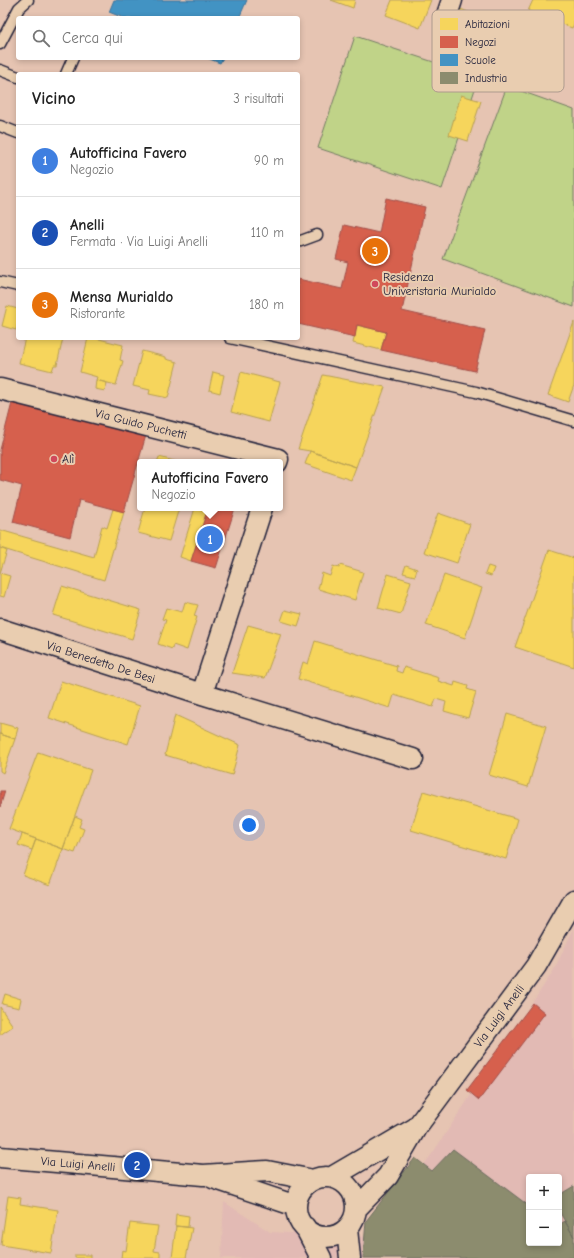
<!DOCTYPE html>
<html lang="it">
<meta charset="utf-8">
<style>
body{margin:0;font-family:"Comic Neue",sans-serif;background:#f6f6f6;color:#222}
.controls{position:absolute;right:12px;bottom:12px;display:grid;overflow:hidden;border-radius:4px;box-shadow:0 2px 6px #0003}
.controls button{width:36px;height:36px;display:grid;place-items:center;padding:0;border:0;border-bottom:1px solid #e0e0e0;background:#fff;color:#222;font:20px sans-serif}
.you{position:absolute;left:249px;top:825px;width:14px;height:14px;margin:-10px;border:3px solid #fff;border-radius:50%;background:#1a73e8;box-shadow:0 0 0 6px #1a73e833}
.badge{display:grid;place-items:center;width:26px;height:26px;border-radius:50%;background:#111827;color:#fff;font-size:13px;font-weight:700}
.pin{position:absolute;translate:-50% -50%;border:2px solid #fff;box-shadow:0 1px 4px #0006}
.popup{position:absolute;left:137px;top:459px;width:146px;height:52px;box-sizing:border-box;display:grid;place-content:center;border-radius:4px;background:#fff;filter:drop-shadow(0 1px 3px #0005);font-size:13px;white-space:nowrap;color:#767676}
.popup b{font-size:15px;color:#222}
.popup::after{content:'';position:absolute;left:50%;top:100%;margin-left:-8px;border:8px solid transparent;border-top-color:#fff}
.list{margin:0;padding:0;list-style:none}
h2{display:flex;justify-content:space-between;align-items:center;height:52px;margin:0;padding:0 16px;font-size:17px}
h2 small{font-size:13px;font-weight:400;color:#767676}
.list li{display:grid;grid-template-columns:26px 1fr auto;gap:12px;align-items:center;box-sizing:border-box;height:72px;padding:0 16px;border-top:1px solid #e0e0e0}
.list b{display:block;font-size:15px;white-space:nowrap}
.list p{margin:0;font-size:13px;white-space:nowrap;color:#767676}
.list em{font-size:13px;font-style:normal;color:#767676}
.icon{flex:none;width:22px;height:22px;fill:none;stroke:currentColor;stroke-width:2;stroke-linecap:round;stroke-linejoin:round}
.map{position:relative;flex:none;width:574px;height:1258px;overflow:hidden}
.search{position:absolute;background:#fff;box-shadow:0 2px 6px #0003;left:16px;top:16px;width:284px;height:44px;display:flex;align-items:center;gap:10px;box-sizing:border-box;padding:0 14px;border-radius:4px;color:#767676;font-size:15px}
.panel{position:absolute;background:#fff;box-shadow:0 2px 6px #0003;left:16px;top:72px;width:284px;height:268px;border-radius:4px}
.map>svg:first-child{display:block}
.built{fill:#e2bab4;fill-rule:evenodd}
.green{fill:#c0d388;stroke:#717a62}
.homes{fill:#f6d55c;stroke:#b69f52}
.shops{fill:#d6604d;stroke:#a04d48}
.schools{fill:#4393c3;stroke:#39719a}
.industry{fill:#8c8c6e;stroke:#6c6c5f}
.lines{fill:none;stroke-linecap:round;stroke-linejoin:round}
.service-casing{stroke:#22223b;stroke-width:13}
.minor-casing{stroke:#22223b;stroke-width:23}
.service{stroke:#e9cdb0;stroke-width:10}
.minor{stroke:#e9cdb0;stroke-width:20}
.poi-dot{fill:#d1495b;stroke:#e9cdb0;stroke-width:1.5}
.labels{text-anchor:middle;stroke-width:4;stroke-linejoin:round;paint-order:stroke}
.poi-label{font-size:12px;fill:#22223b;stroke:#e9cdb0;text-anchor:start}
.street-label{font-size:12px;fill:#22223b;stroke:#e9cdb0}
.key{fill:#e9cdb0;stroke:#ad9a8d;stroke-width:1}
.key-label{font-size:11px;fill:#22223b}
</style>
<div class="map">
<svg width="574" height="1258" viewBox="0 0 574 1258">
<rect width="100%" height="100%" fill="#e6c4b2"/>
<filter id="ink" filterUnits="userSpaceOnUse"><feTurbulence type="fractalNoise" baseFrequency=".025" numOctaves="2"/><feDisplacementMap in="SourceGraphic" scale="8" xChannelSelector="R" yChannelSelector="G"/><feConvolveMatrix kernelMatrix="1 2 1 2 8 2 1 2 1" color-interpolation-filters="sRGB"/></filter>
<g filter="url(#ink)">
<path class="built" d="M574 928V1258H221L224 1202 270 1232 370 1237 434 1151 554 970ZM529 1177H559V1243H529Z"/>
<path class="green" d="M355 36 479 77 442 189 318 148Z
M507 86 574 110V307L443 259Z"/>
<path class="homes" d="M331 0H355L353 8Z
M392 0H431L420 28 386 15Z
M533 0H574V24L572 28 528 11Z
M458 8 499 24 486 59 445 43Z
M528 31 553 41 544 65 518 55Z
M493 54 502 56 497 71 487 67Z
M500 59 518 66 513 78 497 71Z
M461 95 481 101 468 141 449 135Z
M7 306 18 309V323L16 330 2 326Z
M574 322V385L568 402 548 395Z
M357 325 386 332 381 350 353 343Z
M25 338H63L57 365H54L52 371 19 363Z
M88 338H95L123 345 120 360 123 361 116 385 96 380 97 377 80 372Z
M142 351 166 357V359L177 362 168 398 149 394 150 390 133 386Z
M213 372 224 375 220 393 209 390Z
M241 372 280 382 269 422 231 412Z
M323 375 385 387 356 467 310 451 298 449Z
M96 380 107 383 105 391 95 389Z
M310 451 356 467 351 480 305 464Z
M159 457 178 462H157Z
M145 508H179L169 541 138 533Z
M195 508H208L191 561 180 557Z
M113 509 124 512 104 580 0 548V530L94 557 102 526 107 528Z
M438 513 470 524 457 563 424 552Z
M0 548 7 551 0 573 10 576 4 597 0 596Z
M549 550 574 558V667L515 647Z
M340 565 363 572 355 600 318 589 322 573 330 576 333 566 339 568Z
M406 565 417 569 415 576 403 573Z
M488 566 494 568 491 576 485 574Z
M388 574 411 581 401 614 378 608Z
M444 575 482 588 465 638 426 625Z
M62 586 141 610 132 639 53 615Z
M185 602 198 605 194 616 197 617 187 650 173 645 172 649 158 644 166 620 162 619 166 608 182 612Z
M285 610 302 614 298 626 281 621Z
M248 625 281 634 265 678 232 673Z
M315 641 397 666 396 671 402 673 404 667 439 678 438 681 454 686 455 682 468 686 467 689 476 692 468 718 444 711 446 702 436 699 433 707 394 695 390 708 298 679 303 662 308 664Z
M61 681 140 706 128 744 49 718Z
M507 714 546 726 528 787 489 775Z
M175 715 240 745 232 775 165 755Z
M0 723 18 728 15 739 0 734Z
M0 734 15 739 3 773 0 771Z
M38 752 91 770 63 849 9 829Z
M423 791 518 819 506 859 411 830Z
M75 816 82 819 79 827 84 829 75 853 63 849Z
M22 834 36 839 32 850 18 845Z
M36 839 63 849 50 885 23 875Z
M5 994 21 999 19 1008 2 1004Z
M0 1007 13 1026 0 1035Z
M8 1196 21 1198 20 1204 58 1210 51 1253 1 1245Z
M176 1214 189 1216 188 1227 175 1226Z
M130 1223 158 1226 154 1251 160 1252V1258H121L122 1250 126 1251Z
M176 1226 192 1228 186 1258H172Z
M75 1255H90V1258H75Z"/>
<path class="shops" d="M386 198 425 207 402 311 485 330 475 371 381 350 386 332 357 325 355 337 298 324V279L342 289 348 262 336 259 344 225 379 233Z
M12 403 146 435 124 512 79 500 70 537 13 522 22 486 0 480V450Z
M208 508H235L216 568 191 561Z
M0 791H5L0 807Z
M533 1003 545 1013 479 1100 467 1090Z"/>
<path class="schools" d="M114 0H247L239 18H124L109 12Z
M207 58H223L220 63Z"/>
<path class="industry" d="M453 1149 529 1206V1243H559V1225L565 1221 574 1237V1258H363L366 1221 415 1158 432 1171Z
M574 1186V1237L559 1211V1195Z"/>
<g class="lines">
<defs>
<path id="service" d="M0 44 19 8 28 0
M0 70 18 77
M66 74 73 58
M0 126 18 133
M298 242 317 235
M0 282 18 286
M230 338 476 392 574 421"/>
<path id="minor" d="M447 15 452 0
M0 389 278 459 277 462
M0 629 202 694 413 759
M202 694 262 508
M0 1157 203 1175 267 1171 313 1180
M332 1177 414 1129
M296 1207a30 30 0 1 1 60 0a30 30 0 1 1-60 0Z
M213 1178 296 1206
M356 1209 388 1176 416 1128 536 966 574 900
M305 1227 321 1258
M347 1229 350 1258"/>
</defs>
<use href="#service" class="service-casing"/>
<use href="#minor" class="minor-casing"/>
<use href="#service" class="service"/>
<use href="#minor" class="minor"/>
</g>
</g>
<g class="poi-dot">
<circle cx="375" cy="284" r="4"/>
<circle cx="54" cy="459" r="4"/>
</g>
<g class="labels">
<g class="poi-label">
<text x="383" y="281">Residenza<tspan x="383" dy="14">Univeristaria Murialdo</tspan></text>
<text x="62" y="463">Alì</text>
</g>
<g class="street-label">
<text transform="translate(141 424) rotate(14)" y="4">Via Guido Puchetti</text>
<text transform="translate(101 662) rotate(18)" y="4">Via Benedetto De Besi</text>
<text transform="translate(499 1016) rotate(-53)" y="4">Via Luigi Anelli</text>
<text transform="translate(78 1164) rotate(5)" y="4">Via Luigi Anelli</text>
</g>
</g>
<rect x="432" y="10" width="132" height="82" rx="6" class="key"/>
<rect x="440" y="18" width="18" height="12" fill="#f6d55c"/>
<rect x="440" y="36" width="18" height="12" fill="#d6604d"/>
<rect x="440" y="54" width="18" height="12" fill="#4393c3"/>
<rect x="440" y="72" width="18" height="12" fill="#8c8c6e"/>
<g class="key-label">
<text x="465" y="28">Abitazioni</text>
<text x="465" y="46">Negozi</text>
<text x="465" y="64">Scuole</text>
<text x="465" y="82">Industria</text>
</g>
</svg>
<div class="controls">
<button>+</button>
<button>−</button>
</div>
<div class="you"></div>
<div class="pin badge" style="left:210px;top:539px;background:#3f7fe0">1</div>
<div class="popup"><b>Autofficina Favero</b>Negozio</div>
<div class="pin badge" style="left:137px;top:1165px;background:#1a4fb4">2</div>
<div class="pin badge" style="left:375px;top:251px;background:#e8710a">3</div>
<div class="search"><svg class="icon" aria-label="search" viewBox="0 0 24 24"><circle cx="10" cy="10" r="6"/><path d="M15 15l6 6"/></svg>Cerca qui</div>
<section class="panel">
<h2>Vicino<small>3 risultati</small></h2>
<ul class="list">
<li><span class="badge" style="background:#3f7fe0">1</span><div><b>Autofficina Favero</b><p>Negozio</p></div><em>90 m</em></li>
<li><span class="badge" style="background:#1a4fb4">2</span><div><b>Anelli</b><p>Fermata · Via Luigi Anelli</p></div><em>110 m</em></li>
<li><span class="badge" style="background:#e8710a">3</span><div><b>Mensa Murialdo</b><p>Ristorante</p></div><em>180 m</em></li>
</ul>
</section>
</div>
